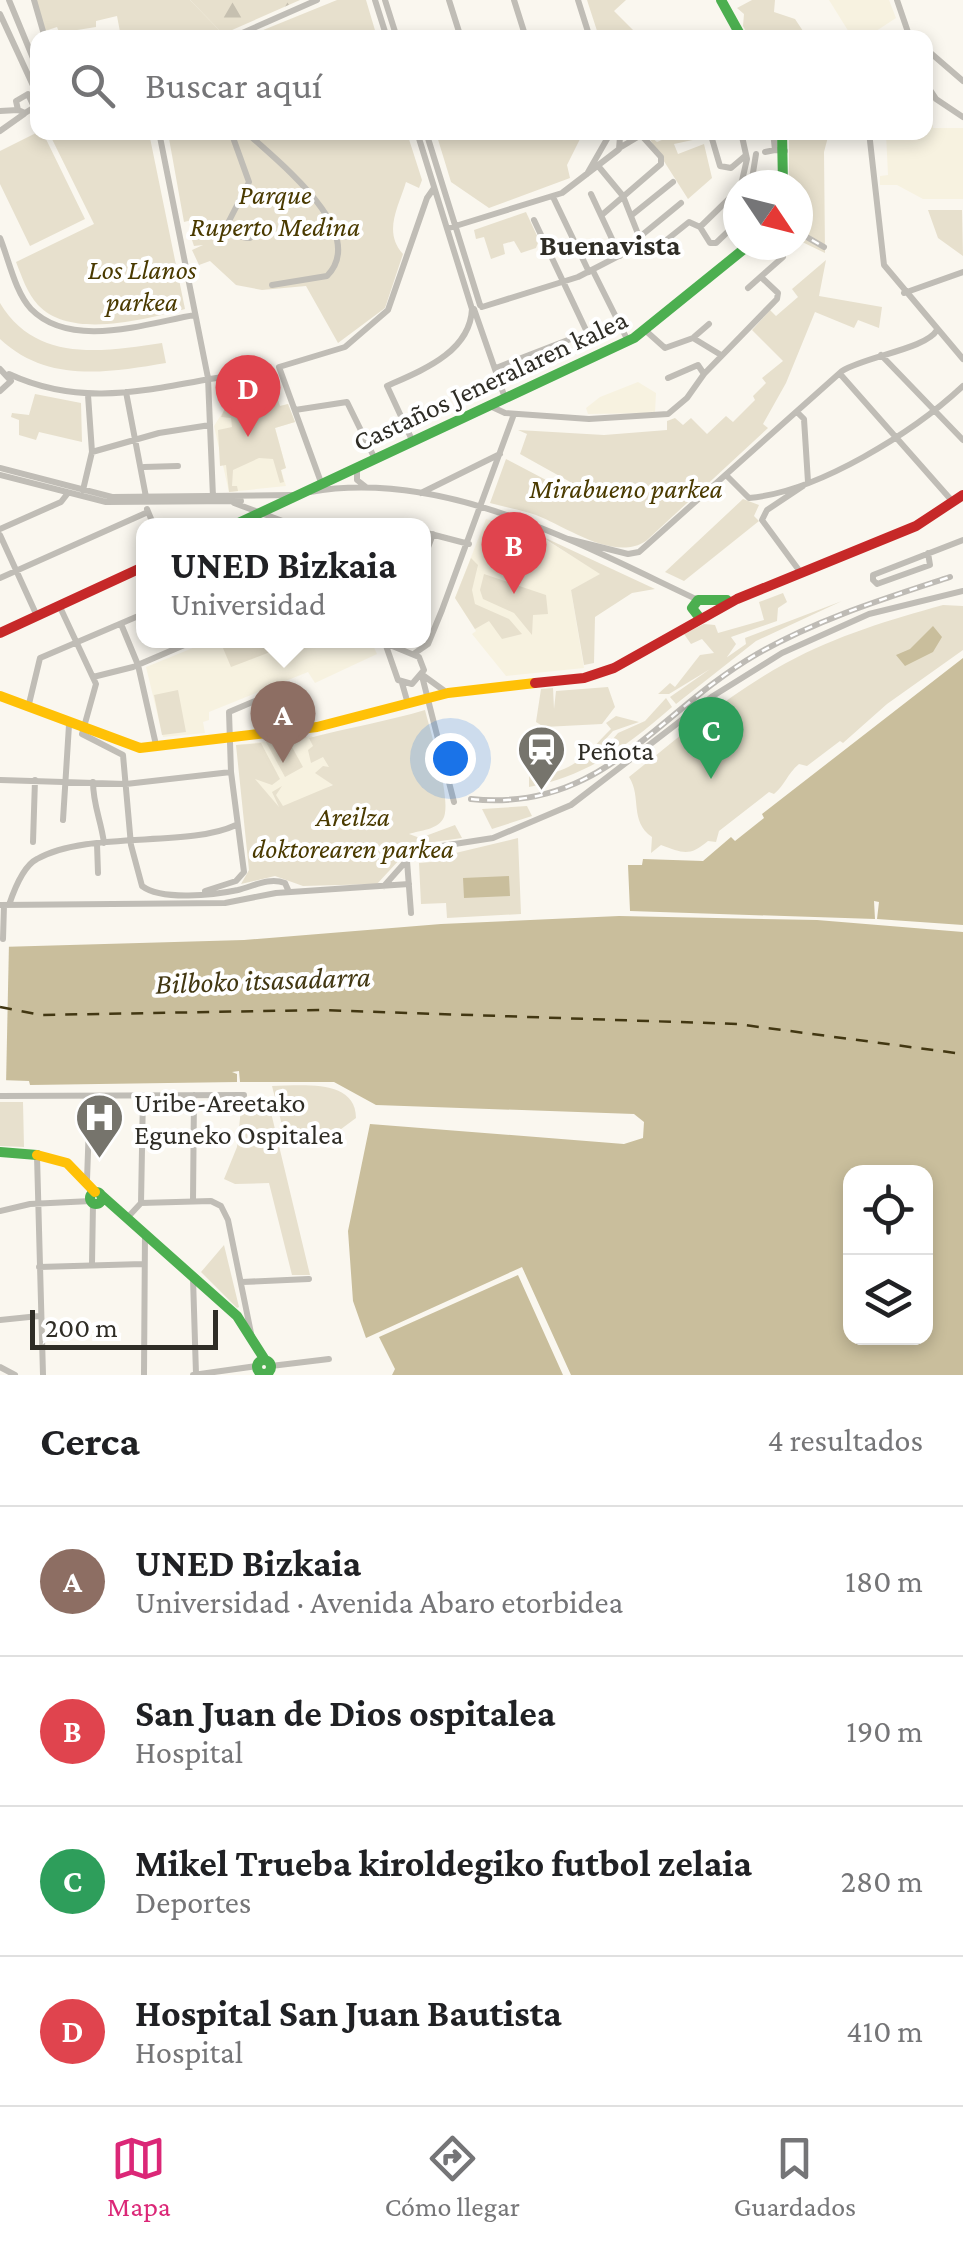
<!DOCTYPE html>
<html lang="es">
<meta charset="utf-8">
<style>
body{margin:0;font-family:"Crimson Pro",serif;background:#f2f2f2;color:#202124}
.controls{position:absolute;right:30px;bottom:30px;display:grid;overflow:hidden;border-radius:20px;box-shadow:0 5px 15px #0003}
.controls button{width:90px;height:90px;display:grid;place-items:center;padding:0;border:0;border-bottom:2px solid #e0e0e0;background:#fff;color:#202124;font:50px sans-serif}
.compass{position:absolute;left:723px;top:170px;width:90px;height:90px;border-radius:50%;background:#fff;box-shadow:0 5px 15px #0003;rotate:125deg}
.scale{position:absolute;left:30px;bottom:25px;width:188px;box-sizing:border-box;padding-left:10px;border:5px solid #2f2d26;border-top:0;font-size:28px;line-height:35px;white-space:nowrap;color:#2f2d26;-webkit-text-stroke:8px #fff;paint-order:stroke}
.you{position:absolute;left:450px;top:758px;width:35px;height:35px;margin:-25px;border:8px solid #fff;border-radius:50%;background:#1a73e8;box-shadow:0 0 0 15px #1a73e833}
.badge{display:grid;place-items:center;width:65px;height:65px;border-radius:50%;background:#db2777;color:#fff;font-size:32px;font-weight:700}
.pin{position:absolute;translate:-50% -82px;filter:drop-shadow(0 2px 5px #0008)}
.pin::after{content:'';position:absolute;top:52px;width:35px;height:30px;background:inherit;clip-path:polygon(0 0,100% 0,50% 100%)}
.popup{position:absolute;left:136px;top:518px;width:295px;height:130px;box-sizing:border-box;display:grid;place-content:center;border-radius:20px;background:#fff;filter:drop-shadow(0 2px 8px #0005);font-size:32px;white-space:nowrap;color:#757577}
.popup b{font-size:38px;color:#202124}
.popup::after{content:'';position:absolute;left:50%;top:100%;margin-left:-20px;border:20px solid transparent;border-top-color:#fff}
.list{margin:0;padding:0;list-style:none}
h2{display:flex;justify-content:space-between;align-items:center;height:130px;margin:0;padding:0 40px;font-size:42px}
h2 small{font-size:32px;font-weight:400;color:#757577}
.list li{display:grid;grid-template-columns:65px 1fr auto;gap:30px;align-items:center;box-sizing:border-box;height:150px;padding:0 40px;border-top:2px solid #e0e0e0}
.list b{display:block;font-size:38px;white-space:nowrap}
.list p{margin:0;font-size:32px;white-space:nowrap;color:#757577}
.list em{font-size:32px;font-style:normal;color:#757577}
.icon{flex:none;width:55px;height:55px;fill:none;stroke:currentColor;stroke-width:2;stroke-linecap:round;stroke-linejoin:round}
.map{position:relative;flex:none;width:963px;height:1375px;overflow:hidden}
.search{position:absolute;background:#fff;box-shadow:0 5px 15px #0003;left:30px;right:30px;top:30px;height:110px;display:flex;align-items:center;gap:25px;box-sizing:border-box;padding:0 35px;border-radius:20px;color:#757577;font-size:38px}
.sheet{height:730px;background:#fff}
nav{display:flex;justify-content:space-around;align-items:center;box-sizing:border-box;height:140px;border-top:2px solid #e0e0e0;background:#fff;font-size:28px;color:#757577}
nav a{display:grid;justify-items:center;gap:5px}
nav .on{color:#db2777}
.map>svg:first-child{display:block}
.built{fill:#f7f2e0}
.green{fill:#e7e0cd}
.forest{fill:url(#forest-firs)}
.water{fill:#c9be9c;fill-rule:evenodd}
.pier{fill:#faf7ef}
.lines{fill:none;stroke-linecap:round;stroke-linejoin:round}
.ferry{stroke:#423712;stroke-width:2.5;stroke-dasharray:12 10;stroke-linecap:butt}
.street{stroke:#c0bdb6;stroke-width:6}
.fast{stroke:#4caf50;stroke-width:10}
.slow{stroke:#ffc107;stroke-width:10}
.jam{stroke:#c62828;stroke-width:10}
.rail-casing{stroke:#bebbb5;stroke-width:6}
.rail{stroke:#fff;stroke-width:2.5;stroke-dasharray:8;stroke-linecap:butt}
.labels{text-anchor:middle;stroke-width:8;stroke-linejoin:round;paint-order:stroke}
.park-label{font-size:28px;font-style:italic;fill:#4a3a00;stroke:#fff}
.street-label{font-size:28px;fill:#2f2d26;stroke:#fff}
.poi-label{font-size:28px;fill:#2f2d26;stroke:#fff;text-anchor:start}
.neighbourhood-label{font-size:30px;font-weight:bold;fill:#2f2d26;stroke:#fff}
.water-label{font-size:30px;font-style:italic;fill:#423712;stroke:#fff}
</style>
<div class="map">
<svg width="963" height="1375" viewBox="0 0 963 1375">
<defs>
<pattern id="forest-firs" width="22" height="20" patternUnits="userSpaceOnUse" patternTransform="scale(2.5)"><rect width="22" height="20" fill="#e7e0cd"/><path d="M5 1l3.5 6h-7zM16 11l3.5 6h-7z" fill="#c6c0b0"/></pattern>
</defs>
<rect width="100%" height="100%" fill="#faf7ef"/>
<path class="built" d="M829 0H889L896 18 867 37H852Z
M926 114H931L933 128H963V199H923L897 185H880V176L888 175 886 133 926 132Z
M268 371 280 406 288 404 295 422 275 428 286 468 281 470 286 486 229 492 214 426 245 377Z
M638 382 656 393 655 413 588 414 586 408 600 397Z
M486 519 533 532 601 574 571 590 584 668 506 676 472 634 476 631 455 598Z
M210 641H371L377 654 315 683 308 672 209 712V720L203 722 205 733 163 737 146 667Z
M312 736 339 781 305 800V810L256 819 236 745Z"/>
<path class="green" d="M36 0H190L223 34 121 37 117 16 96 21V27L71 31 72 37H61L57 27 45 31Z
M337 0H366L377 37H246Z
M587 0H626L614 11 640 37H599Z
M752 0H775L774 12 795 19 807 37H749L743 26 744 14 737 8Z
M38 132 43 133 85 219 30 246 0 184V151Z
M49 133H149L185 309C145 319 71 340 38 305 27 293 22 277 16 262L94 224Z
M168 133H407L422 180 419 188 406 182C398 208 383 232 403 254L385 308 338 343 306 286 262 290 236 285 210 261 199 265 192 250 203 245 194 246 190 234 197 231 192 220 184 222Z
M436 133V132L583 133 567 165 570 178 489 208 451 182Z
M646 133 657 142C672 136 688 127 702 138L674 144 678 154 704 144 712 178 688 199Z
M789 133H829L824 152 825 253 798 240V185H789Z
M928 210H962L963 256 938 238Z
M526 212 539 240 536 248 521 253 514 241 503 244 505 254 491 259 484 237 476 239 474 230Z
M826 260 819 296 882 307 879 328 858 320 854 328 815 312 786 383 763 424 768 428 646 541C614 562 567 527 536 515 521 510 505 507 490 503L506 459 567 491 572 483 520 454 527 434 518 430 604 435 667 430V421L675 418 683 425 691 418 707 434 726 416 733 422 755 400 753 396 766 383 762 378 783 361 752 330 770 310 776 316 798 297 792 289Z
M0 303C36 363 102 352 162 343L166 363C107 373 47 383 0 339Z
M268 371 280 406 288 404 295 422 275 428 286 468 281 470 284 482 280 483 273 459 259 458 233 470 232 486H237L238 491 229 492 226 465 220 466 218 430 232 427 231 418 221 417 235 387 219 384Z
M35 394 81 403 82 442 39 432 36 440 19 435V420L11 417 12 413 29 415Z
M743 499 759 505 754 516 759 521 684 581 665 572Z
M539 535 655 589 632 593 595 617 594 663 584 665 571 590 600 574Z
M471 558 478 565 472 590 475 604 509 619 522 634 502 639 489 621 475 629 455 598Z
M484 574 546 595 548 614 533 615 532 635 514 613 483 599 480 590Z
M783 593 787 602 778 608 777 621 731 637 736 644 725 660 669 694H658L670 683 675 687 700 655 714 653 702 639 691 644 684 634 704 624 715 625 718 633 764 620 759 602Z
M842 601 756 641 676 704 670 697 746 644 745 638Z
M943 605 963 606V650L887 704 843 743 840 741 807 766 799 764C787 774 785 785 774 794L769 792 719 831 716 842 708 841C689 857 683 853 661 845L651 853 652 837C629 821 642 797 629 777 679 737 729 694 786 663 838 635 889 620 943 605Z
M220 641H274L278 649 231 667Z
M608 687 615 707 602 724 544 727 536 722 541 689 553 688 554 709 556 691Z
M178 690 186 732 162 735 154 695Z
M666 698 672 707C628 745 588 776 529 787V773C570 778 585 755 611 729L606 723 616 716 639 722 613 731 602 743 606 747 618 733 645 721Z
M425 710C430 730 453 803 443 819 436 830 421 830 409 834L420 838 455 825 462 838 413 845 377 884 303 886 275 876 241 884 249 870 236 745 261 743 280 779 272 785 255 779 279 807 272 792 282 786 276 795 283 806 333 785 315 773 323 766 329 767 323 757 311 763 308 750 313 746 309 738C346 728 389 721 425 710Z
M307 737 291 746 283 758 292 747 303 767 285 777 266 742Z
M527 806 532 816 492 829 482 809Z
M518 838 521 914 447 918 446 903 421 904 419 863 442 861 443 856Z
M272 1086C300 1086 356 1078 356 1118L329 1138 285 1137Z
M266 1098 268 1100 310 1275H292L269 1183 235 1184 224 1179 237 1147 242 1099Z
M0 1102H23L24 1147 0 1146Z
M224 1245 239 1307 237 1308 201 1272Z"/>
<path class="forest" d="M190 0H300L223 34Z"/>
<path class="water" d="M933 626 942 637 933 652 905 666 896 655 910 649Z
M963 658V925L877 919 879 902 874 901 875 919 630 911 628 865H642L643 859 703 861 731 837 735 841 764 818 762 814Z
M509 876 510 896 464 898 463 878Z
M619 916 817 920 963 932V1375H571L522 1267 366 1338 353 1301 348 1231 370 1124 624 1144 643 1138 644 1122 634 1114 376 1105 334 1082H240L239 1071 232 1072 237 1074V1082L30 1085 29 1081 0 1080V947L244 940 441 924ZM850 1172H926V1338H850Z
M518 1275 563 1375H392L395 1369 379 1337Z"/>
<path class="pier" d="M0 942H9L6 1085H0Z"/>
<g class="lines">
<path class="ferry" d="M0 1007 41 1015 321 1010 737 1024 963 1054"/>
<path class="street" d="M9 0 35 63 36 92
M34 0 45 38
M375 0 387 38
M385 0 397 38
M449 0 461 38
M514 0 526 38
M578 0 590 38
M897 0 910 38
M0 14 36 92 33 97
M231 38 317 0
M926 49 963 81
M926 84 936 99 963 117
M34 107 28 94 16 101 18 110 25 113 38 105
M0 111 18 110
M0 131 24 114
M159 132 208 378 213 497
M231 132 249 182 228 223C232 232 239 238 250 238L256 232 249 225 236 233
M246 132C277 161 370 232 327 276L272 285
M426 132 480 305
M710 132 720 166 731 168 745 156
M773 132 775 150 785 151
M869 132 884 265 963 359
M611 136 620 137 619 149
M765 152 775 150
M599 167 623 196 642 244
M587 174 611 132
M767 179 783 181
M741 185 747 159 741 132
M751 185 756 154
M591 194 620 256
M553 197 589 272
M603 214 661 164V157L641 135 621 147
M632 215 673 182
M534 220 586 330
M700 227 710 243H716L738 222
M700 227 738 190
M449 228 562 193 618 150
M642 235 681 203
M0 238C9 260 15 292 31 309 71 350 147 323 195 315
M642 244 654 250 689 222 700 227
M593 271 628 341
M748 288 783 257
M904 293 963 272
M482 307 578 277 642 244
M474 309 505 398
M646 331 665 348 693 338 721 355
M694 337 709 324
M881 355 963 440
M496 368 617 321
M0 369 11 381 0 391
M9 374C89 411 158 386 241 374
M841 375 953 502
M668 378 698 365 704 374
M126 392 146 497
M490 406 505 413 589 419 668 414 687 398 704 374 777 299 778 293 761 277
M295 410 347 402 375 459
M797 412 804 419 808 482
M412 440 387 386C423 370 470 352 472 309L417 132
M92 452 159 433 210 425
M144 467 178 466
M357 467V480L366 487
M0 468 112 497 293 495
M0 475 106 502 241 501
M727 476 749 498C818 492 914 432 963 386
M322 485 279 367 345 347 388 310 427 198 434 188
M83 490 92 452 88 395
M310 492C444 468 581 545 698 600
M421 493 500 454
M234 503 296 526
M147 509 154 526
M343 526 354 521 386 526
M0 529 61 502 68 493
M423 532 469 544
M0 535 37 616
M568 539 628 554 639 552 842 371C866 356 926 349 937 330
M928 553 930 565 877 584 873 580V575L963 540
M423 561 433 534
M801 573 762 520 767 510 803 486
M0 578 148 512
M59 605 96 684 82 734 123 755 131 845 142 886C162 901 214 895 238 890 254 886 269 877 285 883L289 892
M121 624 138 665 156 745
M384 640 398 680 412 684 424 670 419 657 385 643
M415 653 428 644 442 610 514 414
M422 676 454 802
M424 676 446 692
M93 677 133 667 196 640
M402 683 408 704
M28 708 40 658 143 614
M0 780 126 784 231 772
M93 782C93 805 101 820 104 843
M63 820 69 725
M33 842 35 780
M97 844 98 873
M407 861 411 913
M384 886 416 850 493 838 571 805 713 696 782 653 869 614 963 591
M205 891 236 881 244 872 231 772 229 712 255 701
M0 905 225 903 276 893 409 884
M9 905C14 890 23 866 37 859 88 830 188 848 236 825
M3 939 4 905
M0 1096 244 1095
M37 1156 43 1375
M87 1180 90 1096
M193 1201 194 1095
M141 1203 211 1201 221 1206 228 1220 251 1333
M0 1211 30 1204 91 1201
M128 1217 141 1203 143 1095
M92 1264 93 1203
M39 1267 143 1264
M193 1278 196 1374
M242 1282 309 1279
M0 1320 39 1316
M271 1366 329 1359
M0 1367 15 1375
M144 1375 145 1233
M193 1375 257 1366"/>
<path class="fast" d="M721 0 742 38
M782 132 783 185
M232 526 634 338 749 245
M699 617 692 608 698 600H727
M0 1152 37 1155
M90 1198a6 6 0 1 1 12 0a6 6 0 1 1-12 0Z
M100 1194 237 1316 265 1360
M257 1367a7 7 0 1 1 14 0a7 7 0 1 1-14 0Z"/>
<path class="slow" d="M0 696 140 748 317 727 448 693 535 683
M37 1155 67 1163 95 1192"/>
<path class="jam" d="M0 633 143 567
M535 683 584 678 614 668 737 599 916 526 963 495"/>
<defs>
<path id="rail" d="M798 232 824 247
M471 799C603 813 655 713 757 654 818 619 883 599 950 577"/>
</defs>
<use href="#rail" class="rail-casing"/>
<use href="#rail" class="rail"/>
</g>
<defs>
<symbol id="station-pin" viewBox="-11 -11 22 30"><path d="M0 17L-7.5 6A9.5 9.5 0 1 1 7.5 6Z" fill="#76746c" stroke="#fff"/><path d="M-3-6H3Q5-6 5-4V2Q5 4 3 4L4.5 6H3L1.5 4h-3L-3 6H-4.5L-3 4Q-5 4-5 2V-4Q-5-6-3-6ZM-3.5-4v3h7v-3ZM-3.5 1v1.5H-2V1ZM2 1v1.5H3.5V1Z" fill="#fff"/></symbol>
<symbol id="hospital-pin" viewBox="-11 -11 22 30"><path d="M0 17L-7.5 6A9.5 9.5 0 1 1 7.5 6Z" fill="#76746c" stroke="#fff"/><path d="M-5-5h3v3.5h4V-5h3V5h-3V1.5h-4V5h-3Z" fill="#fff"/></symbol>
</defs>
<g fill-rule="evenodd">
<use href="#station-pin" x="514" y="722" width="55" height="75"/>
<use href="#hospital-pin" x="72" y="1090" width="55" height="75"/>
</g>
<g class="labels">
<g class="park-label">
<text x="275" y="204">Parque<tspan x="275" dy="32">Ruperto Medina</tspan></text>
<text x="142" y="279">Los Llanos<tspan x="142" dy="32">parkea</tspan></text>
<text x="626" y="498">Mirabueno parkea</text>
<text x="353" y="826">Areilza<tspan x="353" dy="32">doktorearen parkea</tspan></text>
</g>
<g class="street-label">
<text transform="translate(490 380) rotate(-25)" y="10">Castaños Jeneralaren kalea</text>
</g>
<g class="poi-label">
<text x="577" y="760">Peñota</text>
<text x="134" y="1112">Uribe-Areetako<tspan x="134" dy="32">Eguneko Ospitalea</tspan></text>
</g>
<g class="neighbourhood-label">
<text x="610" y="255">Buenavista</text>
</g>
<g class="water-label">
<text transform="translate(263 980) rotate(-2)" y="10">Bilboko itsasadarra</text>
</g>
</g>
</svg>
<div class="controls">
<button><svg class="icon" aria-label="locate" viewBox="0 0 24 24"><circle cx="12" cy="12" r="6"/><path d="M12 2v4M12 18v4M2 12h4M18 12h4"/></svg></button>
<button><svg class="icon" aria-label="layers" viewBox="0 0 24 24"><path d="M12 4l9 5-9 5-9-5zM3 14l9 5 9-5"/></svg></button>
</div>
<svg class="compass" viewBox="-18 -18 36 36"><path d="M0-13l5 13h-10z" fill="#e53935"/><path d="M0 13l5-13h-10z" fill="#757577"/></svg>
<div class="scale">200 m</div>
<div class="you"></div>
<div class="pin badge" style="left:283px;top:763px;background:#8d6e63">A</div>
<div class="popup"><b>UNED Bizkaia</b>Universidad</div>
<div class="pin badge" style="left:514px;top:594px;background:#e0444e">B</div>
<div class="pin badge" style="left:711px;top:779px;background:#2e9e5b">C</div>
<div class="pin badge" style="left:248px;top:437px;background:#e0444e">D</div>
<div class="search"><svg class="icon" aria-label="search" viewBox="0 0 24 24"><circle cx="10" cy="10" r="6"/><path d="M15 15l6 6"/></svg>Buscar aquí</div>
</div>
<section class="sheet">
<h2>Cerca<small>4 resultados</small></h2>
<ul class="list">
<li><span class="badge" style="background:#8d6e63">A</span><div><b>UNED Bizkaia</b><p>Universidad · Avenida Abaro etorbidea</p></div><em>180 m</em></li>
<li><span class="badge" style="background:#e0444e">B</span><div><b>San Juan de Dios ospitalea</b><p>Hospital</p></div><em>190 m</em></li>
<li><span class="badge" style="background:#2e9e5b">C</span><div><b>Mikel Trueba kiroldegiko futbol zelaia</b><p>Deportes</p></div><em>280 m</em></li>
<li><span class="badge" style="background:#e0444e">D</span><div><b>Hospital San Juan Bautista</b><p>Hospital</p></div><em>410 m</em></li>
</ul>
</section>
<nav>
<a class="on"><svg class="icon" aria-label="map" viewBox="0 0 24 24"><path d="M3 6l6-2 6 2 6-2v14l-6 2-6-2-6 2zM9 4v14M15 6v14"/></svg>Mapa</a>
<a><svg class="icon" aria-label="directions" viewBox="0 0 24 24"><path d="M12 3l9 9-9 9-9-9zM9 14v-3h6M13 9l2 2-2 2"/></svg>Cómo llegar</a>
<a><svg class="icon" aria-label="saved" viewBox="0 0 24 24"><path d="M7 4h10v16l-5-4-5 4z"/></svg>Guardados</a>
</nav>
